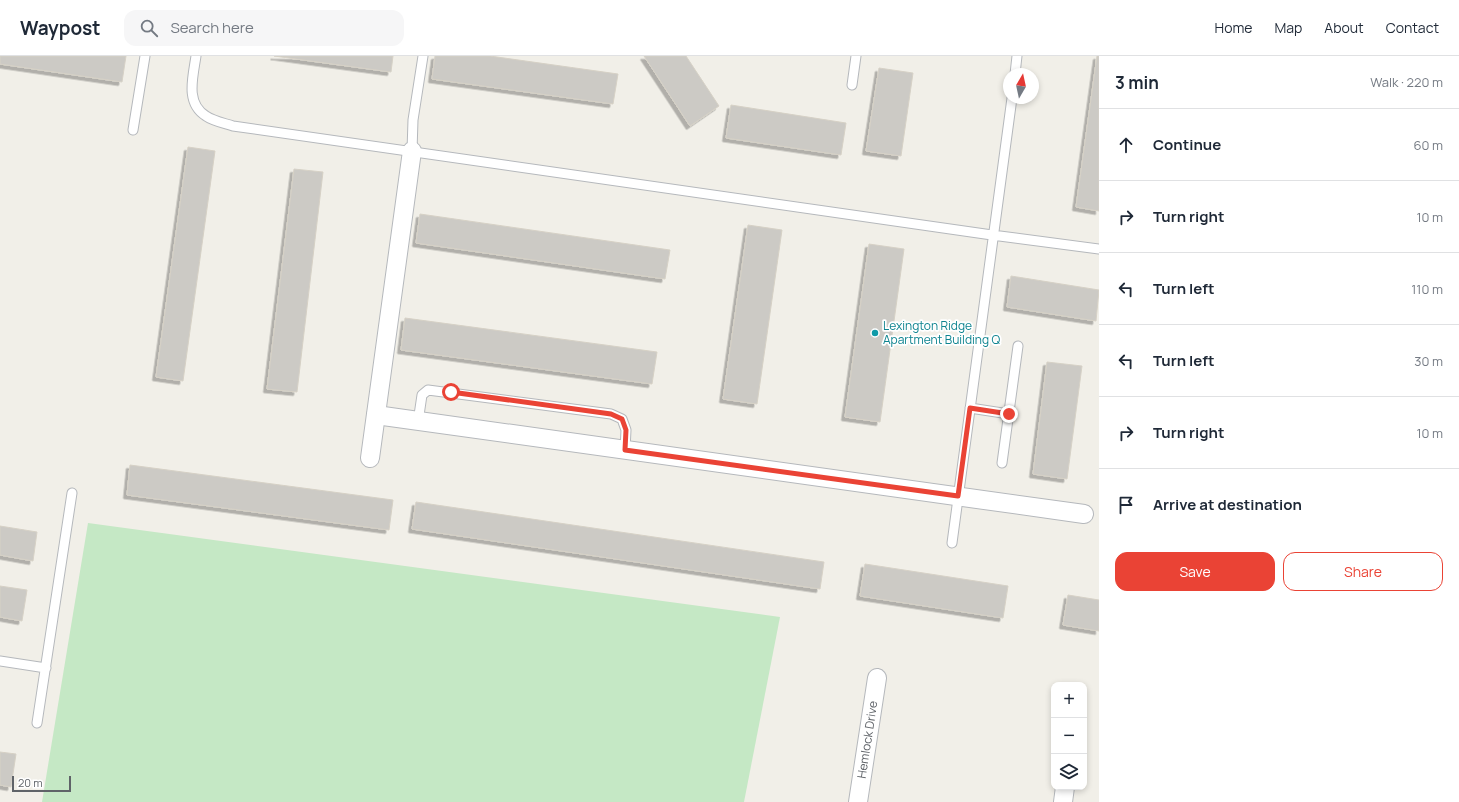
<!DOCTYPE html>
<meta charset="utf-8">
<style>
body{margin:0;font-family:Manrope,sans-serif;background:#f6f6f7;color:#1f2937}
.controls{position:absolute;right:12px;bottom:12px;display:grid;overflow:hidden;border-radius:8px;box-shadow:0 2px 6px #0003}
.controls button{width:36px;height:36px;display:grid;place-items:center;padding:0;border:0;border-bottom:1px solid #e0e1e3;background:#fff;color:#1f2937;font:20px sans-serif}
.compass{position:absolute;left:1003px;top:12px;width:36px;height:36px;border-radius:50%;background:#fff;box-shadow:0 2px 6px #0003;rotate:9deg}
.scale{position:absolute;left:12px;bottom:10px;width:59px;box-sizing:border-box;padding-left:4px;border:2px solid #5f6368;border-top:0;font-size:11px;line-height:14px;white-space:nowrap;color:#5f6368;-webkit-text-stroke:3px #fff;paint-order:stroke}
.stop{position:absolute;width:12px;height:12px;margin:-9px;border:3px solid #ea4335;border-radius:50%;background:#fff}
.stop.end{background:#ea4335;border-color:#fff;box-shadow:0 1px 4px #0008}
.list{margin:0;padding:0;list-style:none}
h2{display:flex;justify-content:space-between;align-items:center;height:52px;margin:0;padding:0 16px;font-size:17px}
h2 small{font-size:13px;font-weight:400;color:#747a83}
.list li{display:grid;grid-template-columns:26px 1fr auto;gap:12px;align-items:center;box-sizing:border-box;height:72px;padding:0 16px;border-top:1px solid #e0e1e3}
.list b{display:block;font-size:15px;white-space:nowrap}
.list em{font-size:13px;font-style:normal;color:#747a83}
.actions{display:flex;gap:8px;padding:12px 16px}
.actions a{flex:1;padding:9px 0;border:1px solid #ea4335;border-radius:12px;text-align:center;font-size:14px;color:#ea4335}
.actions .main{background:#ea4335;color:#fff}
.icon{flex:none;width:22px;height:22px;fill:none;stroke:currentColor;stroke-width:2;stroke-linecap:round;stroke-linejoin:round}
.map{position:relative;flex:none;width:1099px;height:746px;overflow:hidden}
header{display:flex;align-items:center;gap:24px;box-sizing:border-box;height:56px;padding:0 20px;background:#fff;border-bottom:1px solid #e0e1e3}
header strong{font-size:19px}
nav{display:flex;gap:22px;margin-inline-start:auto;font-size:14px}
.search{width:280px;height:36px;background:#f6f6f7;display:flex;align-items:center;gap:10px;box-sizing:border-box;padding:0 14px;border-radius:12px;color:#747a83;font-size:15px}
main{display:flex}
aside{flex:1;background:#fff}
.map>svg:first-child{display:block}
.green{fill:#c5e8c5}
.building{fill:#cccac5;stroke:#d6d1c6;filter:url(#shadow)}
.lines{fill:none;stroke-linecap:round;stroke-linejoin:round}
.lane-casing{stroke:#b5b8bc;stroke-width:11}
.street-casing{stroke:#b5b8bc;stroke-width:20}
.lane{stroke:#fff;stroke-width:9}
.street{stroke:#fff;stroke-width:18}
.route{stroke:#ea4335;stroke-width:5}
.culture-dot{fill:#0f9aa8;stroke:#fff;stroke-width:1.5}
.labels{text-anchor:middle;stroke-width:3.5;stroke-linejoin:round;paint-order:stroke}
.culture-label{font-size:12px;fill:#0d838f;stroke:#fff;text-anchor:start}
.street-label{font-size:12px;fill:#5f6368;stroke:#fff}
</style>
<header>
<strong>Waypost</strong>
<div class="search"><svg class="icon" aria-label="search" viewBox="0 0 24 24"><circle cx="10" cy="10" r="6"/><path d="M15 15l6 6"/></svg>Search here</div>
<nav><a>Home</a><a>Map</a><a>About</a><a>Contact</a></nav>
</header>
<main>
<div class="map">
<svg width="1099" height="746" viewBox="0 0 1099 746">
<defs>
<filter id="shadow"><feDropShadow dx="-3.5" dy="3.5" stdDeviation="0" flood-color="#0004"/></filter>
</defs>
<rect width="100%" height="100%" fill="#f1efe8"/>
<path class="green" d="M88 467 780 561 744 746H42Z"/>
<path class="building" d="M0 0H126L122 26 0 8Z
M274 0H393L391 16Z
M435 0H490L618 18 613 48 432 23Z
M644 0H686L719 50 690 70Z
M1097 0H1099V155L1076 151Z
M879 12 913 17 901 100 866 95Z
M731 49 846 67 841 99 726 82Z
M188 91 215 95 183 325 156 321Z
M294 113 323 116 297 336 267 333Z
M420 158 670 194 665 223 416 187Z
M748 169 782 174 757 348 723 343Z
M869 188 904 193 880 366 845 361Z
M1011 220 1099 234 1096 265 1007 251Z
M405 262 657 296 652 328 401 294Z
M1047 306 1082 310 1067 423 1033 418Z
M130 409 393 444 389 474 127 439Z
M416 446 824 506 820 533 412 473Z
M0 470 37 476 33 505 0 499Z
M865 508 1008 530 1003 562 860 540Z
M0 530 27 534 22 565 0 561Z
M1068 539 1099 544V575L1063 569Z
M0 696 16 698 11 731 0 729Z"/>
<g class="lines">
<defs>
<path id="lane" d="M196 0C193 21 185 47 206 60 213 65 224 67 233 70L992 179 1099 193
M1015 18 1017 0
M852 29 856 0
M133 74 145 0
M412 95 413 64 423 0
M970 352 1009 358
M418 366 422 339 428 334 611 358 622 363 626 374 625 394
M1002 407 1018 290
M952 487 1012 42
M0 605 46 612
M37 667 72 437"/>
<g id="street">
<path d="M376 359 1084 458"/>
<path d="M370 402 412 95"/>
<path id="s1" d="M858 746 877 622"/>
<path d="M1063 746 1065 731"/>
</g>
</defs>
<use href="#lane" class="lane-casing"/>
<use href="#street" class="street-casing"/>
<use href="#lane" class="lane"/>
<use href="#street" class="street"/>
</g>
<g class="lines">
<path class="route" d="M451 336 611 358 622 363 626 374 625 394 958 440 970 352 1009 358"/>
</g>
<circle class="culture-dot" cx="875" cy="277" r="4"/>
<g class="labels">
<g class="culture-label">
<text x="883" y="274">Lexington Ridge<tspan x="883" dy="14">Apartment Building Q</tspan></text>
</g>
<g class="street-label">
<text dy="4" stroke="none"><textPath href="#s1" startOffset="63">Hemlock Drive</textPath></text>
</g>
</g>
</svg>
<div class="controls">
<button>+</button>
<button>−</button>
<button><svg class="icon" aria-label="layers" viewBox="0 0 24 24"><path d="M12 4l9 5-9 5-9-5zM3 14l9 5 9-5"/></svg></button>
</div>
<svg class="compass" viewBox="-18 -18 36 36"><path d="M0-13l5 13h-10z" fill="#e53935"/><path d="M0 13l5-13h-10z" fill="#747a83"/></svg>
<div class="scale">20 m</div>
<div class="stop" style="left:451px;top:336px"></div>
<div class="stop end" style="left:1009px;top:358px"></div>
</div>
<aside>
<h2>3 min<small>Walk · 220 m</small></h2>
<ul class="list">
<li><svg class="icon" aria-label="ahead" viewBox="0 0 24 24"><path d="M12 20V5M6 11l6-6 6 6"/></svg><div><b>Continue</b></div><em>60 m</em></li>
<li><svg class="icon" aria-label="right" viewBox="0 0 24 24"><path d="M7 20v-9h11M14 6l5 5-5 5"/></svg><div><b>Turn right</b></div><em>10 m</em></li>
<li><svg class="icon" aria-label="left" viewBox="0 0 24 24"><path d="M17 20v-9H6M10 6l-5 5 5 5"/></svg><div><b>Turn left</b></div><em>110 m</em></li>
<li><svg class="icon" aria-label="left" viewBox="0 0 24 24"><path d="M17 20v-9H6M10 6l-5 5 5 5"/></svg><div><b>Turn left</b></div><em>30 m</em></li>
<li><svg class="icon" aria-label="right" viewBox="0 0 24 24"><path d="M7 20v-9h11M14 6l5 5-5 5"/></svg><div><b>Turn right</b></div><em>10 m</em></li>
<li><svg class="icon" aria-label="arrive" viewBox="0 0 24 24"><path d="M6 21V4h12l-3 4 3 4H6"/></svg><div><b>Arrive at destination</b></div></li>
</ul>
<div class="actions"><a class="main">Save</a><a>Share</a></div>
</aside>
</main>
